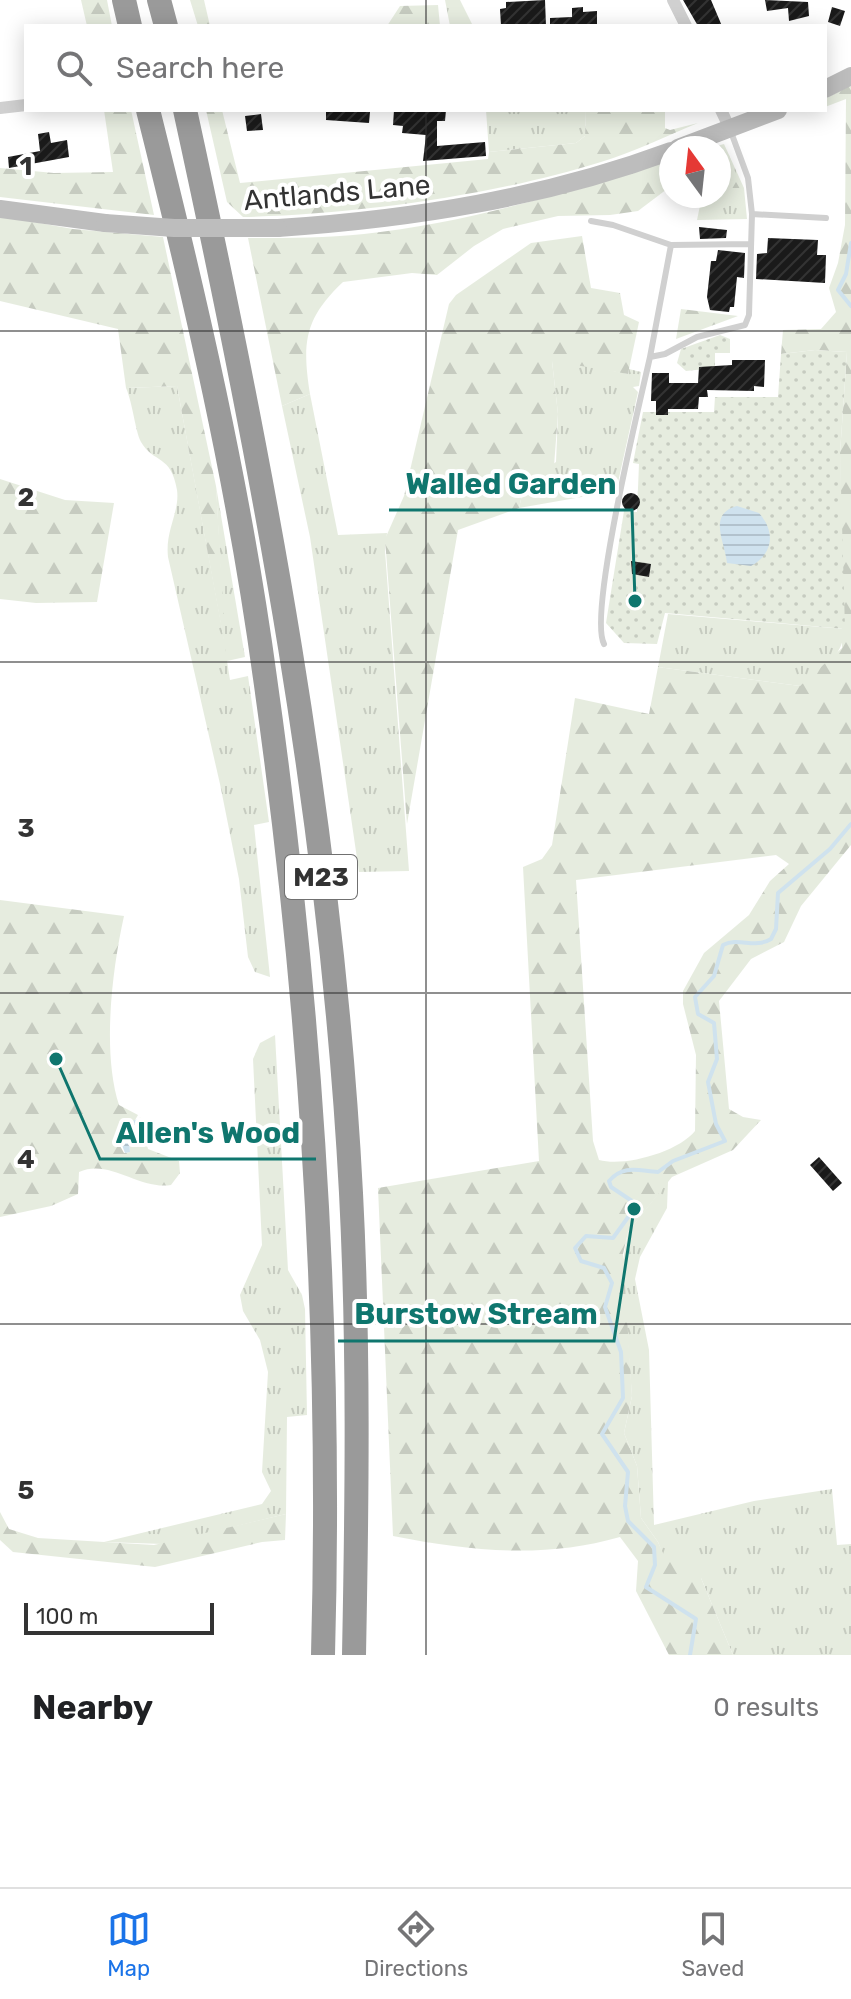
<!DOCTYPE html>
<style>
body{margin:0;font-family:Rubik,sans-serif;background:#f2f2f2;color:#202124}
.compass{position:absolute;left:659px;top:136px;width:72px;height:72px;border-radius:50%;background:#fff;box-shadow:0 4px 20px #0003;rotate:345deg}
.scale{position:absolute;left:24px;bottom:20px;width:190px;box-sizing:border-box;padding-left:8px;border:4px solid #333;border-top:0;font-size:22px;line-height:28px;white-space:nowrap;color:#333;-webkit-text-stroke:6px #fff;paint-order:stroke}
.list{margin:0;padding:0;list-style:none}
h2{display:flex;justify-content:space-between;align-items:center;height:104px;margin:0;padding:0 32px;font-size:34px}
h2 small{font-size:26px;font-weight:400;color:#757577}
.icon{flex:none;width:44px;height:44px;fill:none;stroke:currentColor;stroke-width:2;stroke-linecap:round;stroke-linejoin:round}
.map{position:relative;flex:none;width:851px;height:1655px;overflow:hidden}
.search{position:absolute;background:#fff;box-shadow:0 4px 20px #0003;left:24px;right:24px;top:24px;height:88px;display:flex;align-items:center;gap:20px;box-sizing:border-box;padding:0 28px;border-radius:0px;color:#757577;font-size:30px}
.sheet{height:232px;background:#fff}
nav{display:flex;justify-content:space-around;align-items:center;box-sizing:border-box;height:112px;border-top:2px solid #e0e0e0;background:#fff;font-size:22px;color:#757577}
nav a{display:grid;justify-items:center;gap:4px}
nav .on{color:#1a73e8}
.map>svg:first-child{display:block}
.grass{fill:url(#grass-tufts)}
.forest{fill:url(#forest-firs);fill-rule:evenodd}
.garden{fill:url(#garden-dots)}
.water{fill:url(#water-rules)}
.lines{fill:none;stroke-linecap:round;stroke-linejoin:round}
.stream{stroke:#cfe2ee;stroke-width:4}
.building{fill:url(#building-hatch)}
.service{stroke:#d0d0d0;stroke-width:6}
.minor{stroke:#d0d0d0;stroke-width:12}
.secondary{stroke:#bdbdbd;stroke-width:18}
.motorway{stroke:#9a9a9a;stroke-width:24}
.secondary-bridge{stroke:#bdbdbd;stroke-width:18}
.grid{fill:none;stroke:#333;stroke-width:2;stroke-opacity:0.55}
.labels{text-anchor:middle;stroke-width:8;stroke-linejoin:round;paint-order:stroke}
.shield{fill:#fff;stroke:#707070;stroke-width:2}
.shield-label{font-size:26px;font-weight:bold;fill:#333}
.street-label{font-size:28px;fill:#333;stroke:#fff}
.grid-label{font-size:26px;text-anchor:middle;font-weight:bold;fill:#333;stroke:#fff;stroke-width:8;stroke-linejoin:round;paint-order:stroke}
.leader{fill:none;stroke:#0f766e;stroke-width:3}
.callout-dot{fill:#0f766e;stroke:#fff;stroke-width:3}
.callout-label{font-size:30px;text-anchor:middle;font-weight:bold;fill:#0f766e;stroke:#fff;stroke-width:8;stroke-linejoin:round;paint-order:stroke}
</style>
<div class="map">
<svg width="851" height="1655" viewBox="0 0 851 1655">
<defs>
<pattern id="grass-tufts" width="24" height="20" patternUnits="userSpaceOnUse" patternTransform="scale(2)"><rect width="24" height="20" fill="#e6ecdf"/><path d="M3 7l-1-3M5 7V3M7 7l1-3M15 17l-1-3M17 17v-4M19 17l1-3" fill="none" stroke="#c6cbc0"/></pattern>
<pattern id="forest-firs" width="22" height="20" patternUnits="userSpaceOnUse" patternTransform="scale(2)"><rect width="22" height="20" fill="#e6ecdf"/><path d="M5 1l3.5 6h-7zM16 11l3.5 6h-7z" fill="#c6cbc0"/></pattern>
<pattern id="garden-dots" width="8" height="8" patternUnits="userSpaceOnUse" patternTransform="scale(2)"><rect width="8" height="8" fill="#e6ecdf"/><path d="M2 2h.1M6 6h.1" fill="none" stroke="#c6cbc0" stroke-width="1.8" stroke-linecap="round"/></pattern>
<pattern id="water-rules" width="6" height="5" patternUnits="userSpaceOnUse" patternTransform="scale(2)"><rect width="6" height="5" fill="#cfe2ee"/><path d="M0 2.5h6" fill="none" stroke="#b2c2cd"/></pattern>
<pattern id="building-hatch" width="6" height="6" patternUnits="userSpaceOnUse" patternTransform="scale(2)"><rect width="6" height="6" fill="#1a1a1a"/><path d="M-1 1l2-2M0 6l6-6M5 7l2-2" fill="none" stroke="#333"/></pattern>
</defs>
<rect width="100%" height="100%" fill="#fff"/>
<path class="grass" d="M445 0H460L473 26H450Z
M486 110H586L585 136 576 143 489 152Z
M724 144 744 188 747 219 697 220 702 196H719V188H740L723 149 710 148Z
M559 360 628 374 629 369 641 372 639 386 633 387 638 392 615 496 593 495 519 508 525 482 556 462 558 414 552 361Z
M177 386 224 639 216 486 245 657 227 661 230 680 248 676 269 822 254 825 270 977 255 972 248 957 239 879 220 784 168 557C165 530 180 512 177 490 171 454 154 464 141 442 135 430 133 404 126 388Z
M310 394 338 535 387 533 385 551 409 871 359 872 310 537 282 406Z
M668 614 845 629C843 654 823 675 800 686L658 667Z
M275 1035 288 1270 302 1295 305 1309 307 1415 287 1417 286 1514 163 1544 104 1542 262 1504 271 1491 262 1472 268 1372 260 1340 243 1311 240 1295 262 1245 253 1059 260 1043Z
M668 1181 667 1208 640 1257 635 1279 649 1350 654 1525 754 1501 832 1489 837 1545 851 1544V1655H733L701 1578 700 1563 666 1562 658 1542 641 1518 637 1466 624 1433 632 1396 622 1266 628 1232Z"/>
<path class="forest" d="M81 0H107L112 26H87Z
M190 0H204L210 26H198Z
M438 5 440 26H387L400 6Z
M851 85V845L801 906 784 942 751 959 719 1001 729 1109 743 1117 761 1120 733 1150 672 1177 628 1232 623 1254 632 1396 624 1433 637 1466 641 1518 658 1542 667 1562 702 1559 701 1578 733 1655H669L636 1591 638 1561 620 1537C544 1559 470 1551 393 1536L378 1188 539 1161 523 867 542 859 552 845 575 698 649 714 658 667 800 686 842 648 840 453 847 352 815 350 781 354 783 330 821 329 836 312 829 288 838 263 845 225 846 99 825 107V99ZM776 855 789 864 770 881 749 915 704 953 683 991V1004L696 1055 695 1131C678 1152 625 1167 599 1160L593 1141 576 880Z
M104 110H131L154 215 0 197V168L54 173 113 172Z
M206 110H222L240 183 488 159 489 152 576 143 585 136 586 110H665V128L670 130 698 123C666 136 634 152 601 162 496 195 354 215 243 217L227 202Z
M719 148 729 155 741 188H719Z
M671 159V186L638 211 610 215 558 216 503 229 474 246 437 275 412 273 343 282C304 319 302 343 310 394L282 406 248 238C286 238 325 238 364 234 468 223 572 191 671 159Z
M0 216 73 229 163 237 216 486 226 652 177 386 126 388 118 329 0 301Z
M582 236 591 288 620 293 624 315 639 322 628 374 552 361 558 414 554 466 525 482 519 508 458 530 407 824 385 539 404 496 449 304 456 295 531 243Z
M681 309 738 316 676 339Z
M0 479 65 500 114 503 97 602 36 603 0 599Z
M0 900 124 916C112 970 102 1052 119 1105L138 1115 120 1146 124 1153 130 1152 129 1140 137 1134 140 1117 148 1149 179 1161 180 1173 171 1185C139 1190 109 1158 79 1172L78 1194 51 1206 0 1217Z
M0 1512 9 1529 38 1538 154 1545 286 1514 285 1540 262 1542 155 1567 13 1552 0 1540Z"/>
<path class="garden" d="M720 335 730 339V353H715V368L686 371 677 363 681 349Z
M815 350 847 352 840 453 845 629 665 613 657 644 624 643 606 623 624 511 637 512 639 464 633 463 643 412H714L715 397H778L781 354Z"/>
<path class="water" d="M737 506 759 513C776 532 773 554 751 566L727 563C725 542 707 514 737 506Z
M138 1119V1132L129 1139 130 1152 125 1153 120 1140 132 1121Z"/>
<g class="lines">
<path class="stream" d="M851 243 846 274 838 290 851 306
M690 1655 696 1619 646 1587 655 1565 654 1547 628 1521 625 1506 628 1472 602 1434 623 1398 621 1352 605 1307 612 1283 604 1268 581 1261 575 1248 586 1236 613 1238 634 1209 632 1201 611 1187 609 1181C624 1164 639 1171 658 1172L673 1161 725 1141 716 1124 708 1082 717 1059 714 1023 698 1014 695 997 714 976 723 945C739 937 755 949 771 939L776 929 778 893 830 849 851 824"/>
</g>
<path class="building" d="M545 0 546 26H501L500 9 506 8V2Z
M683 0H711L722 26H698Z
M765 0 808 2 809 16 789 21 788 8 767 11Z
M583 7V12L597 11V26H550V18L572 17V8Z
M832 7 845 11 840 26 828 22Z
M326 110 370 112 369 123 326 120Z
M394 110H446L445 121H437V146L485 142 486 156 423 161 426 135 402 133 403 126 393 125Z
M261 114 263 130 247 131 245 116Z
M49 132 51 143 67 140 69 157 9 168 8 157 40 151 38 134Z
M699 227 727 230 726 238 700 239Z
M768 238 818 240 817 255H826L825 283 756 279 757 254 767 253Z
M718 250 745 253 744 278 737 277 734 307H730L729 312 710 310 707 297 711 261H716Z
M732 360H765L764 387 754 386V391L707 390 708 397H699L698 409H668V415H656V401H651L652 373H669V383H698L699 367 732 365Z
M622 502a9 9 0 1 1 18 0a9 9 0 1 1-18 0Z
M631 561 651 564 649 577 632 574Z
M819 1157 842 1183 833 1191 810 1165Z"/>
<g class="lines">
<path class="service" d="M731 132 748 178 752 214 826 218
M591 221 613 225 671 245 650 357
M671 245 751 244
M604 644C588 614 640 402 650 357L665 354 697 337 745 325 749 315 752 214"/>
<path class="minor" d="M673 0 686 26
M0 108 26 105
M721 110 730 129"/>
<path class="secondary" d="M825 89 851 76
M678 148 778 110
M0 209 105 223
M278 228C413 219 544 198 671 151"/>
<path class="motorway" d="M124 0 130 26
M159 0 166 26
M148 110C195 297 239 486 265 678 311 1002 332 1328 323 1655
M185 110C263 467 332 827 351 1193 359 1347 357 1501 354 1655"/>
<path class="secondary-bridge" d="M105 223 174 228H278"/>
</g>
<path class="grid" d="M426 0V26M426 110V1655M0 331H851M0 662H851M0 993H851M0 1324H851"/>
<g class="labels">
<rect class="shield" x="285" y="855" width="72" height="44" rx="6"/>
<g class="shield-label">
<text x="321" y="886">M23</text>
</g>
<g class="street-label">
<text transform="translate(337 192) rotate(-5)" y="10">Antlands Lane</text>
</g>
</g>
<g class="grid-label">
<text x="26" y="175">1</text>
<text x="26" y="506">2</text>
<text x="26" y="837">3</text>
<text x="26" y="1168">4</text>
<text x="26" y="1499">5</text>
</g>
<path class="leader" d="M635 601L632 510H389M56 1059L100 1159H316M634 1209L614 1341H338"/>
<g class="callout-dot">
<circle cx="635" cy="601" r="8"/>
<circle cx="56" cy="1059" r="8"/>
<circle cx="634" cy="1209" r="8"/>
</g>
<g class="callout-label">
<text x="511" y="494">Walled Garden</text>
<text x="208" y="1143">Allen's Wood</text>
<text x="476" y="1324">Burstow Stream</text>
</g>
</svg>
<svg class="compass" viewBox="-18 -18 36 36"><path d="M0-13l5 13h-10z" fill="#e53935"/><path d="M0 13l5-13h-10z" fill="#757577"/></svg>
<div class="scale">100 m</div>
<div class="search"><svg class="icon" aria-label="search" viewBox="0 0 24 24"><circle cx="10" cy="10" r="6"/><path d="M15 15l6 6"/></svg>Search here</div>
</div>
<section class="sheet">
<h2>Nearby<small>0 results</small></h2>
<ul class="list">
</ul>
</section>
<nav>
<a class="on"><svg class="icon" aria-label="map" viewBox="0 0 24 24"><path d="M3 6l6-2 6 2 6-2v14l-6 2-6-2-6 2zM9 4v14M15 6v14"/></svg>Map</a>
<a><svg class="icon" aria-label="directions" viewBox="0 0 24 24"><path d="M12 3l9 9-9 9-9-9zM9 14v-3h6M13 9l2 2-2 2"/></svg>Directions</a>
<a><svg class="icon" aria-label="saved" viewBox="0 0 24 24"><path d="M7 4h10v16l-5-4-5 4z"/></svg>Saved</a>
</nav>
